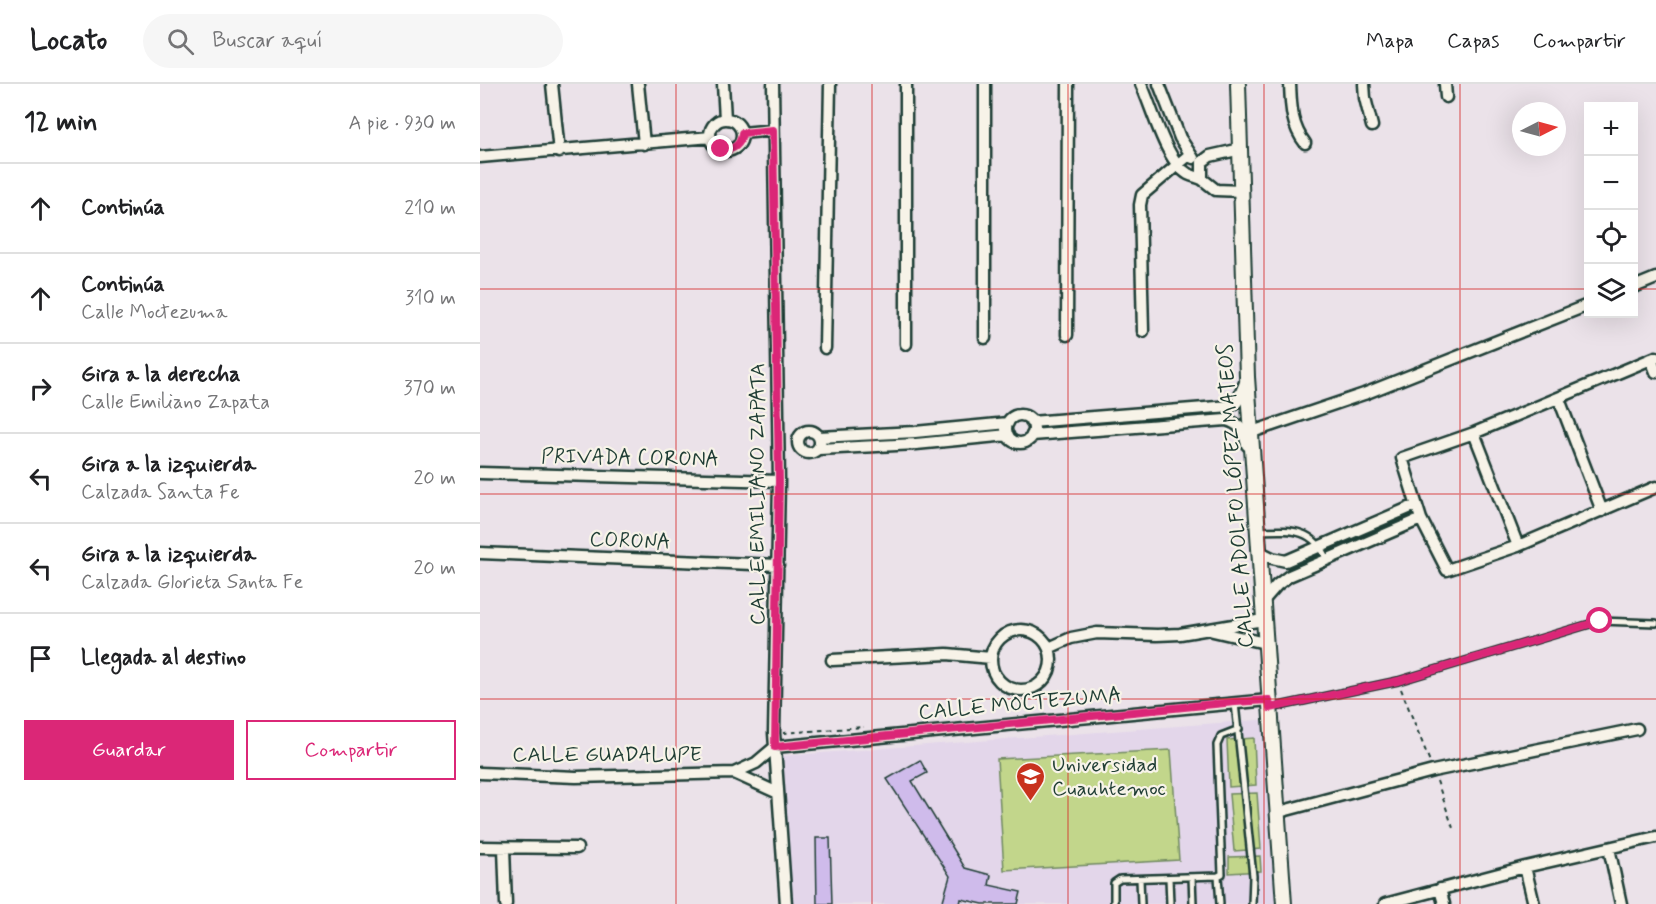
<!DOCTYPE html>
<html lang="es">
<meta charset="utf-8">
<style>
body{margin:0;font-family:Mynerve,sans-serif;background:#f6f6f6;color:#202124}
.controls{position:absolute;right:18px;top:18px;display:grid;overflow:hidden;border-radius:0px;box-shadow:0 6px 24px #0002}
.controls button{width:54px;height:54px;display:grid;place-items:center;padding:0;border:0;border-bottom:2px solid #e0e0e0;background:#fff;color:#202124;font:30px sans-serif}
.compass{position:absolute;left:1032px;top:18px;width:54px;height:54px;border-radius:50%;background:#fff;box-shadow:0 6px 24px #0002;rotate:84deg}
.stop{position:absolute;width:18px;height:18px;margin:-14px;border:4px solid #db2777;border-radius:50%;background:#fff}
.stop.end{background:#db2777;border-color:#fff;box-shadow:0 2px 6px #0008}
.list{margin:0;padding:0;list-style:none}
h2{display:flex;justify-content:space-between;align-items:center;height:78px;margin:0;padding:0 24px;font-size:26px}
h2 small{font-size:20px;font-weight:400;color:#757577}
.list li{display:grid;grid-template-columns:39px 1fr auto;gap:18px;align-items:center;box-sizing:border-box;height:90px;padding:0 24px;border-top:2px solid #e0e0e0}
.list b{display:block;font-size:22px;white-space:nowrap}
.list p{margin:0;font-size:20px;white-space:nowrap;color:#757577}
.list em{font-size:20px;font-style:normal;color:#757577}
.actions{display:flex;gap:12px;padding:18px 24px}
.actions a{flex:1;padding:14px 0;border:2px solid #db2777;border-radius:0px;text-align:center;font-size:21px;color:#db2777}
.actions .main{background:#db2777;color:#fff}
.icon{flex:none;width:33px;height:33px;fill:none;stroke:currentColor;stroke-width:2;stroke-linecap:round;stroke-linejoin:round}
.map{position:relative;flex:none;width:1176px;height:820px;overflow:hidden}
header{display:flex;align-items:center;gap:36px;box-sizing:border-box;height:84px;padding:0 30px;background:#fff;border-bottom:2px solid #e0e0e0}
header strong{font-size:28px}
nav{display:flex;gap:33px;margin-inline-start:auto;font-size:21px}
.search{width:420px;height:54px;background:#f6f6f6;display:flex;align-items:center;gap:15px;box-sizing:border-box;padding:0 21px;border-radius:33px;color:#757577;font-size:22px}
main{display:flex}
aside{flex:1;background:#fff}
.map>svg:first-child{display:block}
.built{fill:#e3d6ea}
.green{fill:#c2d68b;stroke:#708a60;stroke-width:1.5}
.building{fill:#cfbbeb;stroke:#1f3d34;stroke-width:1.5}
.lines{fill:none;stroke-linecap:round;stroke-linejoin:round}
.service-casing{stroke:#1f3d34;stroke-width:10}
.minor-casing{stroke:#1f3d34;stroke-width:15}
.tertiary-casing{stroke:#1f3d34;stroke-width:18}
.path{stroke:#1f3d34;stroke-width:2;stroke-dasharray:4.5 4.5;stroke-linecap:butt}
.service{stroke:#f7f3e8;stroke-width:5}
.minor{stroke:#f7f3e8;stroke-width:10}
.tertiary{stroke:#f7f3e8;stroke-width:14}
.route{stroke:#db2777;stroke-width:8}
.grid{fill:none;stroke:#d62828;stroke-width:1.5;stroke-opacity:0.55}
.labels{text-anchor:middle;stroke-width:4.5;stroke-linejoin:round;paint-order:stroke}
.street-label{font-size:21px;fill:#1f3d34;stroke:#f7f3e8}
.poi-label{font-size:21px;fill:#1f3d34;stroke:#f7f3e8;text-anchor:start}
</style>
<header>
<strong>Locato</strong>
<div class="search"><svg class="icon" aria-label="search" viewBox="0 0 24 24"><circle cx="10" cy="10" r="6"/><path d="M15 15l6 6"/></svg>Buscar aquí</div>
<nav><a>Mapa</a><a>Capas</a><a>Compartir</a></nav>
</header>
<main>
<aside>
<h2>12 min<small>A pie · 930 m</small></h2>
<ul class="list">
<li><svg class="icon" aria-label="ahead" viewBox="0 0 24 24"><path d="M12 20V5M6 11l6-6 6 6"/></svg><div><b>Continúa</b></div><em>210 m</em></li>
<li><svg class="icon" aria-label="ahead" viewBox="0 0 24 24"><path d="M12 20V5M6 11l6-6 6 6"/></svg><div><b>Continúa</b><p>Calle Moctezuma</p></div><em>310 m</em></li>
<li><svg class="icon" aria-label="right" viewBox="0 0 24 24"><path d="M7 20v-9h11M14 6l5 5-5 5"/></svg><div><b>Gira a la derecha</b><p>Calle Emiliano Zapata</p></div><em>370 m</em></li>
<li><svg class="icon" aria-label="left" viewBox="0 0 24 24"><path d="M17 20v-9H6M10 6l-5 5 5 5"/></svg><div><b>Gira a la izquierda</b><p>Calzada Santa Fe</p></div><em>20 m</em></li>
<li><svg class="icon" aria-label="left" viewBox="0 0 24 24"><path d="M17 20v-9H6M10 6l-5 5 5 5"/></svg><div><b>Gira a la izquierda</b><p>Calzada Glorieta Santa Fe</p></div><em>20 m</em></li>
<li><svg class="icon" aria-label="arrive" viewBox="0 0 24 24"><path d="M6 21V4h12l-3 4 3 4H6"/></svg><div><b>Llegada al destino</b></div></li>
</ul>
<div class="actions"><a class="main">Guardar</a><a>Compartir</a></div>
</aside>
<div class="map">
<svg width="1176" height="820" viewBox="0 0 1176 820">
<rect width="100%" height="100%" fill="#ebe2e9"/>
<filter id="ink" filterUnits="userSpaceOnUse"><feTurbulence type="fractalNoise" baseFrequency=".0167" numOctaves="2"/><feDisplacementMap in="SourceGraphic" scale="12" xChannelSelector="R" yChannelSelector="G"/><feConvolveMatrix kernelMatrix="1 2 1 2 8 2 1 2 1" color-interpolation-filters="sRGB"/></filter>
<g filter="url(#ink)">
<path class="built" d="M791 635 804 820H311L302 672Z"/>
<path class="green" d="M774 654 776 701 749 703 747 656Z
M691 666 699 776 524 786 517 675Z
M777 709 781 765 754 767 749 710Z
M780 772 781 787 749 789V773Z"/>
<path class="building" d="M440 676 447 689 432 697 485 784 511 791 509 801 541 808 538 820H503L481 815 480 820H462L470 792 407 695Z
M336 754H350L352 820H337Z"/>
<g class="lines">
<defs>
<path id="service" d="M779 447C810 446 833 443 847 476
M755 619 773 792 772 820
M790 624 918 597 1120 537 1176 539
M738 792 740 820
M712 793 713 820
M689 794 690 820
M660 795 661 820
M634 820V799L640 795 738 792 742 790 737 661 741 652 759 645"/>
<path id="minor" d="M72 0 79 68
M158 0 164 60
M243 0 245 35
M293 0 299 397 294 649 306 820
M426 0V260
M505 0V254
M661 0C672 23 686 78 708 90 712 92 717 93 722 95
M679 0 700 54 713 74
M810 0C811 22 811 41 825 59
M884 0 885 14 892 42
M965 0 966 13
M230 51a16 16 0 1 1 32 0a16 16 0 1 1-32 0Z
M262 49 293 46
M761 65 730 72 722 78V95L736 106 762 107
M0 73 231 53
M1154 203 1176 194
M663 247 660 121 662 111 709 71
M587 251 588 0
M345 264 350 0
M1176 273 994 349 922 374 941 435 967 486 1038 462 1176 403
M1171 275 1176 288
M1079 315 1122 427
M526 345a14 14 0 1 1 28 0a14 14 0 1 1-28 0Z
M551 338 750 322 757 318 767 294
M318 358a11 11 0 1 1 22 0a11 11 0 1 1-22 0Z
M772 348 884 310 1108 221
M994 349 1038 462
M552 351 746 336C761 340 764 347 767 361
M339 353 435 348 528 339
M339 365 436 360 528 351
M0 389 299 397
M780 468 792 474 806 477 936 421
M0 469 298 481
M783 517 797 501 809 492 941 435
M511 576a30 30 0 1 1 60 0a30 30 0 1 1-60 0Z
M733 547 785 559
M569 564 591 554 617 549 677 551 700 550 783 536
M352 576 467 570 511 574
M0 689 96 693 254 689 276 679 295 663 789 616
M254 689 298 709
M799 728 953 687 1157 645
M0 763 97 764
M24 764 26 820
M1129 764 1141 820
M1045 783 1054 820
M960 805 964 820
M905 820 1045 783 1176 753"/>
<path id="tertiary" d="M758 0 767 293 804 820"/>
</defs>
<use href="#service" class="service-casing"/>
<use href="#minor" class="minor-casing"/>
<use href="#tertiary" class="tertiary-casing"/>
<path class="path" d="M921 605 950 678
M303 649 384 643
M957 697 974 747"/>
<use href="#service" class="service"/>
<use href="#minor" class="minor"/>
<use href="#tertiary" class="tertiary"/>
</g>
</g>
<g class="lines" filter="url(#ink)">
<path class="route" d="M241 65C253 67 261 61 262 49L293 46 299 397 295 663 755 618 789 616 790 624 918 597 1120 537"/>
</g>
<path class="grid" d="M196 0V820M392 0V820M588 0V820M784 0V820M980 0V820M0 205H1108M1154 205H1176M0 410H1176M0 615H1176"/>
<defs>
<symbol id="university-pin" viewBox="-11 -11 22 30"><path d="M0 17L-7.5 6A9.5 9.5 0 1 1 7.5 6Z" fill="#c8321e" stroke="#f7f3e8"/><path d="M0-5L7-2L0 1L-7-2ZM-4 1L0 2.5L4 1V4Q0 6-4 4Z" fill="#fff"/></symbol>
</defs>
<g fill-rule="evenodd">
<use href="#university-pin" x="534" y="676" width="33" height="45"/>
</g>
<g class="labels">
<g class="street-label">
<text transform="translate(150 373) rotate(1)" y="7">PRIVADA CORONA</text>
<text transform="translate(277 410) rotate(-90)" y="7">CALLE EMILIANO ZAPATA</text>
<text transform="translate(755 412) rotate(-94)" y="7">CALLE ADOLFO LÓPEZ MATEOS</text>
<text transform="translate(150 456) rotate(2)" y="7">CORONA</text>
<text transform="translate(540 619) rotate(-5)" y="7">CALLE MOCTEZUMA</text>
<text x="127" y="677">CALLE GUADALUPE</text>
</g>
<g class="poi-label">
<text x="572" y="687">Universidad<tspan x="572" dy="24">Cuauhtemoc</tspan></text>
</g>
</g>
</svg>
<div class="controls">
<button>+</button>
<button>−</button>
<button><svg class="icon" aria-label="locate" viewBox="0 0 24 24"><circle cx="12" cy="12" r="6"/><path d="M12 2v4M12 18v4M2 12h4M18 12h4"/></svg></button>
<button><svg class="icon" aria-label="layers" viewBox="0 0 24 24"><path d="M12 4l9 5-9 5-9-5zM3 14l9 5 9-5"/></svg></button>
</div>
<svg class="compass" viewBox="-18 -18 36 36"><path d="M0-13l5 13h-10z" fill="#e53935"/><path d="M0 13l5-13h-10z" fill="#757577"/></svg>
<div class="stop" style="left:1120px;top:537px"></div>
<div class="stop end" style="left:241px;top:65px"></div>
</div>
</main>
